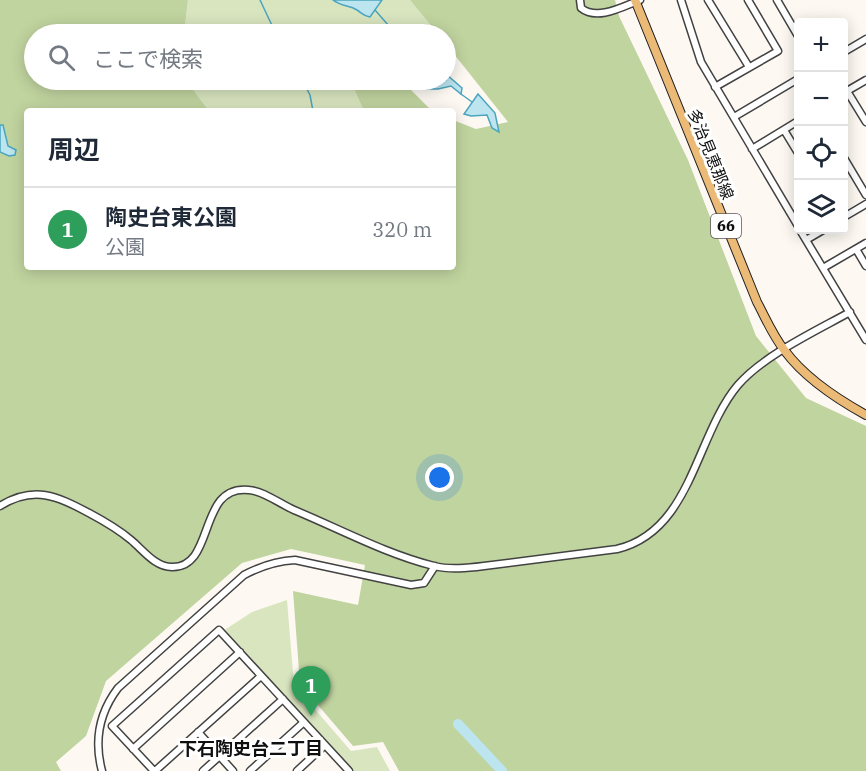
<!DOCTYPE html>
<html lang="ja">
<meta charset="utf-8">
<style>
body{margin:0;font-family:"IBM Plex Serif","Noto Sans JP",serif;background:#f6f6f7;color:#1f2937}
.controls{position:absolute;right:18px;top:18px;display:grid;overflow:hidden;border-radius:6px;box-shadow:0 3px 15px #0003}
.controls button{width:54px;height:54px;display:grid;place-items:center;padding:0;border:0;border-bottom:2px solid #e0e1e3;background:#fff;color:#1f2937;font:30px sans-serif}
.you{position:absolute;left:440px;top:478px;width:21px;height:21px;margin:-15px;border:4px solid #fff;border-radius:50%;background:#1a73e8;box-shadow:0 0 0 9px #1a73e833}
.badge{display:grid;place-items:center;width:39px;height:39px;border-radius:50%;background:#2563eb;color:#fff;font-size:20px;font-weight:700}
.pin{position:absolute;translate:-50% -50px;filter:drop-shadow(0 2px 3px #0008)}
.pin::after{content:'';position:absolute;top:32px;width:21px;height:18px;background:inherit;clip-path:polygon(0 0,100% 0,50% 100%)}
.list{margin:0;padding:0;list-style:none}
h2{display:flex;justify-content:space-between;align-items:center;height:78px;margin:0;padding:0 24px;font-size:26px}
h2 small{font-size:20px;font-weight:400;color:#747a83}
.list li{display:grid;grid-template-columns:39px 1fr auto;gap:18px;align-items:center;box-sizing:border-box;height:84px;padding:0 24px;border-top:2px solid #e0e1e3}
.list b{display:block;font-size:22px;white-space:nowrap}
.list p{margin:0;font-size:20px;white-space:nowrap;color:#747a83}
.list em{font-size:20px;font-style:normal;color:#747a83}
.icon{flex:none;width:33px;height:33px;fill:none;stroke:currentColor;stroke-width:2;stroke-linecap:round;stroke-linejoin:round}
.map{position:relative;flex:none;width:866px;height:771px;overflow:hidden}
.search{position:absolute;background:#fff;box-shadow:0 3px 15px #0003;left:24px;top:24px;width:432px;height:66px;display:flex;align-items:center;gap:15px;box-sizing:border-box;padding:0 21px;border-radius:33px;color:#747a83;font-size:22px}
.panel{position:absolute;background:#fff;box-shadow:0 3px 15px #0003;left:24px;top:108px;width:432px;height:162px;border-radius:6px}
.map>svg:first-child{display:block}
.green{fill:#d9e5bf}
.forest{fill:#c0d49f}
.water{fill:#bce5f0;stroke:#4ba5bf;stroke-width:1.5}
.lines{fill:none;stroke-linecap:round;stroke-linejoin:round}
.stream{stroke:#4ba5bf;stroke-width:1.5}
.river{stroke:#bce5f0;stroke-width:10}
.minor-casing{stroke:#424242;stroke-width:9}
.major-casing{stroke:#202020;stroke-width:10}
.minor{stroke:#fff;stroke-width:6}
.major{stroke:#eaba76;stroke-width:8}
.labels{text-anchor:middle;stroke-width:6;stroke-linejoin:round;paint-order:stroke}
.shield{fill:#fff;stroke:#575757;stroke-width:1.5}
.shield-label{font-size:15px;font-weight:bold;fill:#0f0f0f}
.street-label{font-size:16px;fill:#0f0f0f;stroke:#fff}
.neighbourhood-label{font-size:18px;font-weight:bold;fill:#0f0f0f;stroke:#fff}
</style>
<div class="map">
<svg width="866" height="771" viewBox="0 0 866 771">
<rect width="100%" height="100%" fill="#fdf9f2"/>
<path class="green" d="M188 0H410L430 24 421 34H184Z
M190 80H350L364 111H209L192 88Z
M287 600 294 685 351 751 377 747 390 771H351L223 631 252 612Z"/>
<path class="forest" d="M0 0H188L184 34H34V80H190L192 88 209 111H27V267H453V120L476 129 508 122 446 44V34H438L410 0H615L619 16 688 160 756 336 806 398 866 426V771H399L383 742 353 746 300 684 293 591 358 605 365 565 291 549 242 563 106 681 86 736 56 762 61 771H0Z
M350 80H401L432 111H364Z"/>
<path class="water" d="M333 0H382L370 17C363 16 362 13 357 10 349 5 342 7 333 0Z
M446 74 462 88 461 94 451 86 438 89H427L432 80H446Z
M478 94 495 113 499 132 492 128 487 115 471 116 464 114Z
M0 125H3L8 146 16 150 15 155 9 156 0 152Z"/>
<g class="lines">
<path class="stream" d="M260 0 276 34
M375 10 396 34
M302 80 310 95 313 111
M461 94 472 102"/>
<path class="river" d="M458 724 502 771"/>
<defs>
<path id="minor" d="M580 0 581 8C597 21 622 7 640 0
M681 0 701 62 798 226
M708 0 749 67
M777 0 798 36
M844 52 866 39
M866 80 847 91 866 122
M715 87 778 51 748 0
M734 117 798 79
M784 130 798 153
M752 149 798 121
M844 158 866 195
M844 217 866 204
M800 230 866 340
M806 240 823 230
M856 249 866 266
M823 268 866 243
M0 506C34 485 57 496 89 513 104 521 118 529 131 540 143 550 155 567 172 567 216 568 197 484 249 490 264 491 280 504 294 510 340 529 386 554 434 566 450 570 468 568 484 566L617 549C692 531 695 436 738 385 764 355 816 331 850 312
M198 732 233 771
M133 749 240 652
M102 771C94 741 99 713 118 688L244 575C261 566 276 561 295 560L411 585 424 583 435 566
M154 771 112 726 219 630 349 771
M155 771 261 676
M203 771 283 699
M250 771 304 722
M297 771 325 745"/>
<path id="major" d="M635 0 757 302C766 319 773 336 785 351 805 378 837 399 866 415"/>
</defs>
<use href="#minor" class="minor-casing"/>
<use href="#major" class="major-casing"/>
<use href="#minor" class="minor"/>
<use href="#major" class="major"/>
</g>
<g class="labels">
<rect class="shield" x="711" y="214" width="30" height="24" rx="4.5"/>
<g class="shield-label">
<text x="726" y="231">66</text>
</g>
<g class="street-label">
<text transform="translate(711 154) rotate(68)" y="6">多治見恵那線</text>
</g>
<g class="neighbourhood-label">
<text x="251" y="755">下石陶史台二丁目</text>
</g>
</g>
</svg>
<div class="controls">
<button>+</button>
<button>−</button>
<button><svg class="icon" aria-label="locate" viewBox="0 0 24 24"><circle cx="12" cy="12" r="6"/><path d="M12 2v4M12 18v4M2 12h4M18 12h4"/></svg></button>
<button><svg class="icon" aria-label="layers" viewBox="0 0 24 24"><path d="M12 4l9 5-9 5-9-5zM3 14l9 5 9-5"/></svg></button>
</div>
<div class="you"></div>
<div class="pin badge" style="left:311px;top:716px;background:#2e9e5b">1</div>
<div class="search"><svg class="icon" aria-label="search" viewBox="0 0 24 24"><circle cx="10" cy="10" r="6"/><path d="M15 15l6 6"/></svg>ここで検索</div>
<section class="panel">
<h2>周辺<small></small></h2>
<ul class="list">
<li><span class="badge" style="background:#2e9e5b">1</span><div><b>陶史台東公園</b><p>公園</p></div><em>320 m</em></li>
</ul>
</section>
</div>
